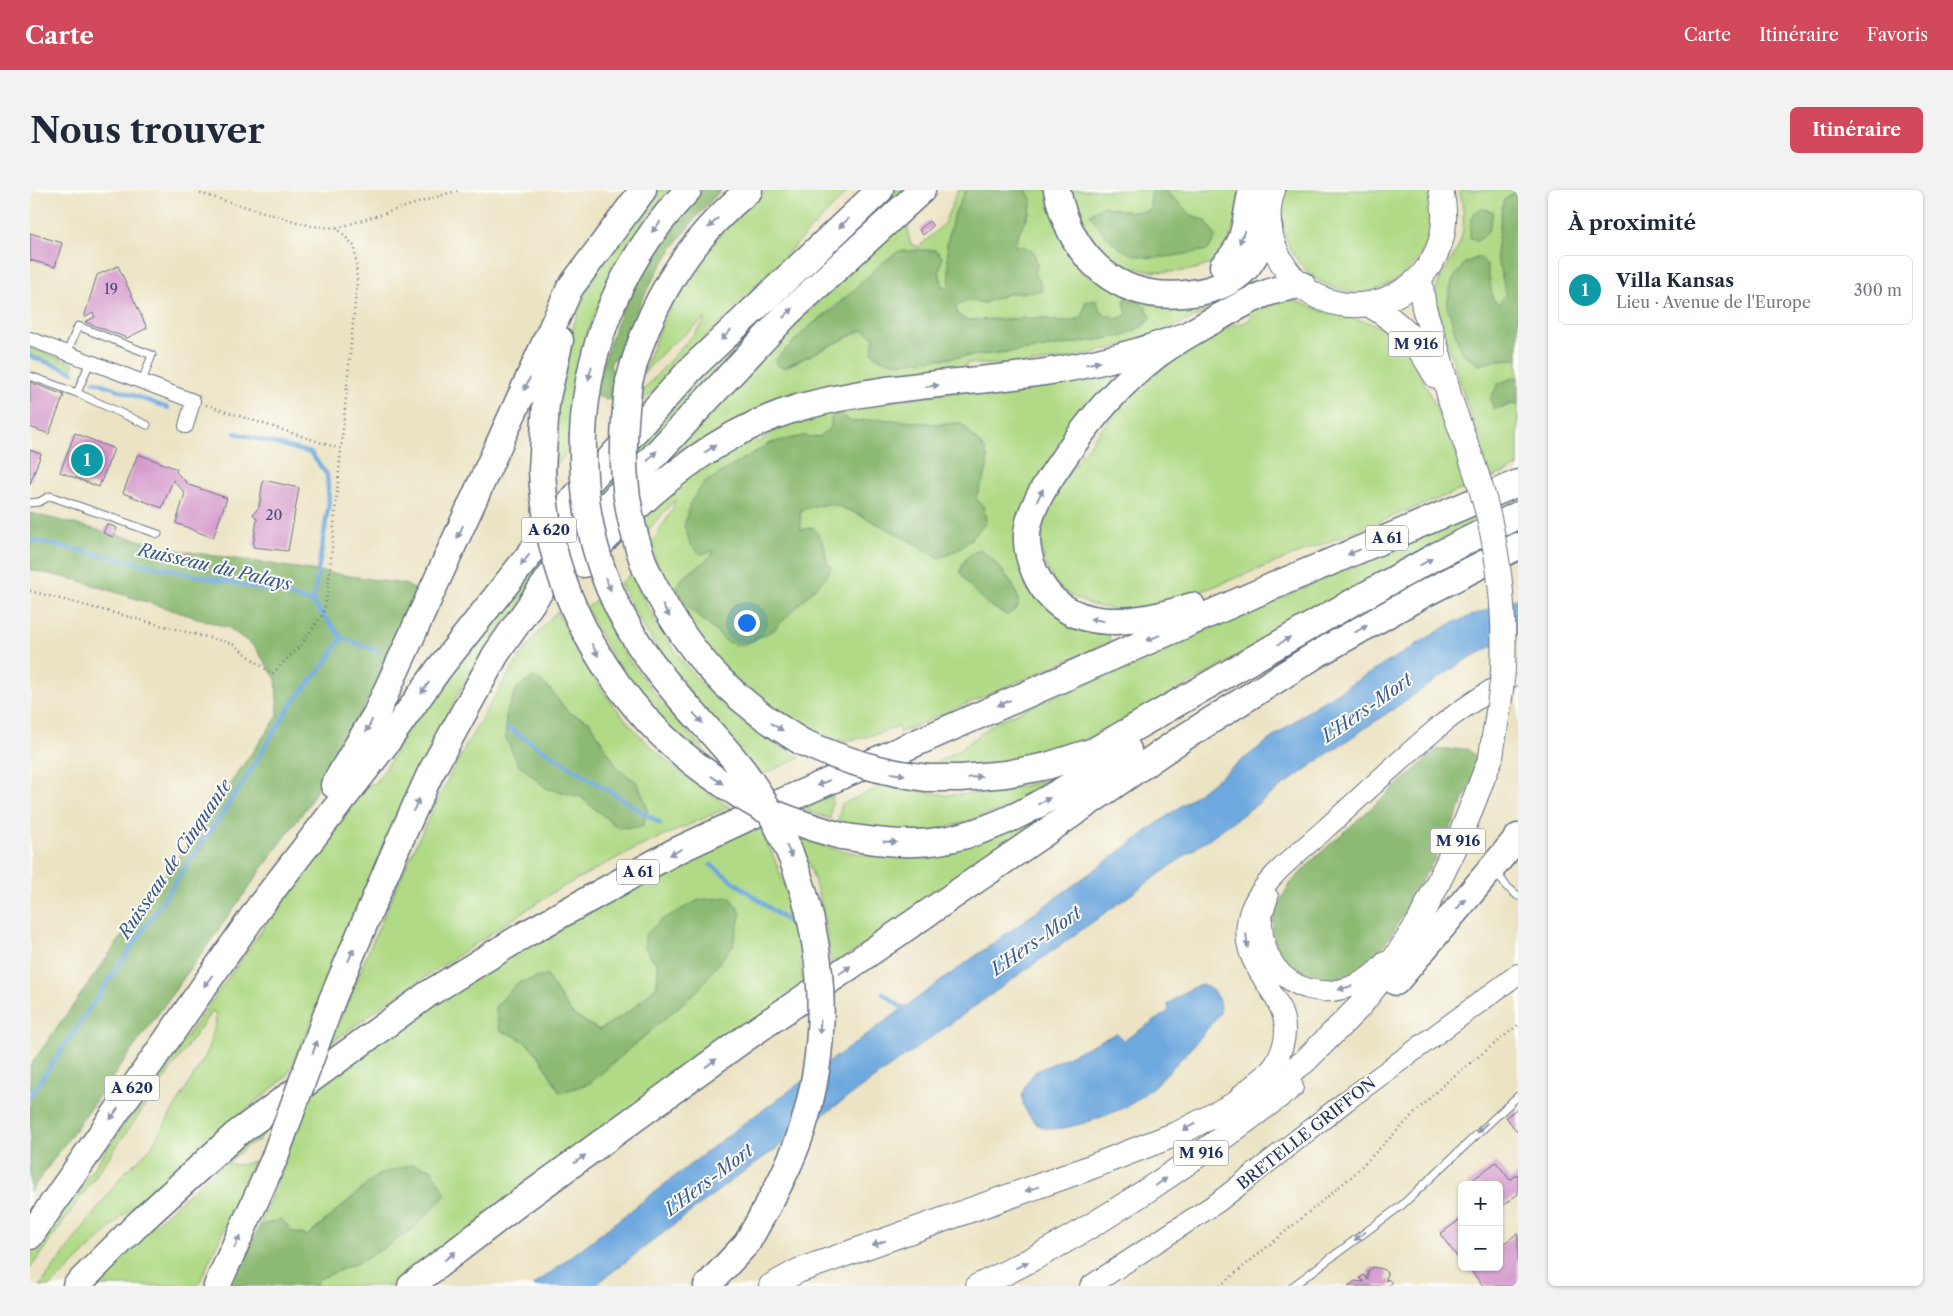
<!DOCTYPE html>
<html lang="fr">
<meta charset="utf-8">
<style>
body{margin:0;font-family:"Libre Caslon Text",serif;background:#f2f2f3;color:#1f2937}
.controls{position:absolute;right:15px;bottom:15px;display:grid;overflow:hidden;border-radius:8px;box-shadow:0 1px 4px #0004}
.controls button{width:45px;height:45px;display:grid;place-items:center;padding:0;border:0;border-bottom:1px solid #e0e1e3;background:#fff;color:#1f2937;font:25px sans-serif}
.you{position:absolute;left:716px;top:432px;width:18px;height:18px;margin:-12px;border:4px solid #fff;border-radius:50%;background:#1a73e8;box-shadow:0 0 0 8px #1a73e833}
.badge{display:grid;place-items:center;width:32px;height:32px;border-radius:50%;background:#d1495b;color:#fff;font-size:16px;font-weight:700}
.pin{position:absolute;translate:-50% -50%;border:2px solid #fff;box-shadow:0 1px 5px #0006}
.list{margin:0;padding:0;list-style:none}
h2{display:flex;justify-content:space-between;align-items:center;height:65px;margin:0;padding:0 20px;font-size:21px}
h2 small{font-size:16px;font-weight:400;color:#747a83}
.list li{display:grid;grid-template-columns:32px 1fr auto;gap:15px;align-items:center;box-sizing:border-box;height:70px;margin:0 10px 10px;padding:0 10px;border:1px solid #e0e1e3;border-radius:8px}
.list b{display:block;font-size:19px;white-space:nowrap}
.list p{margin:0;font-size:16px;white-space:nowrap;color:#747a83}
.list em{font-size:16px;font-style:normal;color:#747a83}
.map{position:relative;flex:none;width:1488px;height:1096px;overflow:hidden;border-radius:8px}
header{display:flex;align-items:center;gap:30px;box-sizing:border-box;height:70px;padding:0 25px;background:#d1495b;color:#fff}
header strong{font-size:24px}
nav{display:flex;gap:28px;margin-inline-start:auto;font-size:18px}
.intro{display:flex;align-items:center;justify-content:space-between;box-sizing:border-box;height:120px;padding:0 30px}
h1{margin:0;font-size:35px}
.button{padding:12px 22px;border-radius:8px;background:#d1495b;color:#fff;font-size:18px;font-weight:700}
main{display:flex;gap:30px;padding:0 30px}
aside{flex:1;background:#fff;border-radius:8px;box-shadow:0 1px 4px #0004}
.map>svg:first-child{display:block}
.green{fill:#b0da86;stroke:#668472;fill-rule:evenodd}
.forest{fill:#8cba73;stroke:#547468}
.water{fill:#6da8de;stroke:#446c9e}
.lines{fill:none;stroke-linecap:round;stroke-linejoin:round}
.stream{stroke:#6da8de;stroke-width:4.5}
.building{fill:#d59bcd}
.service-casing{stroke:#646e81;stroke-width:9}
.minor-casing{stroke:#646e81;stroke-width:16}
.secondary-casing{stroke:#646e81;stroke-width:22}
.trunk-casing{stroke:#646e81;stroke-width:26}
.motorway-casing{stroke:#646e81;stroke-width:29}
.path{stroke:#646e81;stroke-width:2.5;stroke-dasharray:1 4;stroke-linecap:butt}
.service{stroke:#fff;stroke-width:7}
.minor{stroke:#fff;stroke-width:14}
.secondary{stroke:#fff;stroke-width:20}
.trunk{stroke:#fff;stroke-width:24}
.motorway{stroke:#fff;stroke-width:26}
.trunk-bridge-casing{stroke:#646e81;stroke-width:26;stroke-linecap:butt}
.motorway-bridge-casing{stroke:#646e81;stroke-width:29;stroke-linecap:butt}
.trunk-bridge{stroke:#fff;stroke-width:24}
.motorway-bridge{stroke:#fff;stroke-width:26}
.oneway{fill:#8d97ae}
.labels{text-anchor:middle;stroke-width:4;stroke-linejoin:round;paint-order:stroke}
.number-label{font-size:14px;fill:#4a4a7a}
.shield{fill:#fdfcf7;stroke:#5f6c8c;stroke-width:1}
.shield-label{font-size:15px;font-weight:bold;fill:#1b2f5e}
.street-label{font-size:16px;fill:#1b2f5e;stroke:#fdfcf7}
.water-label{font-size:18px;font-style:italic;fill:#38598b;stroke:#fdfcf7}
</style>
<header>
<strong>Carte</strong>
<nav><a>Carte</a><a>Itinéraire</a><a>Favoris</a></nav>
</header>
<div class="intro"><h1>Nous trouver</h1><a class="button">Itinéraire</a></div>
<main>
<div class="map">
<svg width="1488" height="1096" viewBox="0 0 1488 1096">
<rect width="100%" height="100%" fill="#fdfcf7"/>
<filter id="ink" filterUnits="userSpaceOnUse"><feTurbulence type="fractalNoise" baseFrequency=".02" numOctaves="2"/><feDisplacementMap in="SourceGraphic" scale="10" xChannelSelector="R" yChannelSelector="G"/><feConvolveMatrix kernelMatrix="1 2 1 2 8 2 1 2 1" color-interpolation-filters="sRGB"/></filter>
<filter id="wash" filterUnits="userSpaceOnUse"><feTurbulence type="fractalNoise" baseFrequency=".0096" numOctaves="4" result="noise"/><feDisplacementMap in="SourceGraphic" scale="20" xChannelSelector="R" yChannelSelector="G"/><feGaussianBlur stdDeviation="1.12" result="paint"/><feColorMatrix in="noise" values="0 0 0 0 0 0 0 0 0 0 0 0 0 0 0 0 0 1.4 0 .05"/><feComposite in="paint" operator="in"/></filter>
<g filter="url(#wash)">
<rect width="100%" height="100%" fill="#ebe3c3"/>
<path class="green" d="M624 0H641L628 13 597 54 574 102 553 154 541 211 538 261 522 281C524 212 534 139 569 78 585 51 606 26 624 0Z
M737 0H819L607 218 609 205 672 135 676 128 639 156 613 184C638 108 675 51 737 0Z
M865 0H875L463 447 430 500 384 591 302 774 289 815 257 886 112 1007 21 1096H10L94 983 120 959 176 865 186 832 185 823 182 821 0 1079V1068L295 651 339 594 346 593 366 562 358 564 535 337 669 189Z
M928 0H936L923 27 917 54 921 96 913 97 909 82 912 67 906 60H884L826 99 780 136 746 169 754 178 833 140 844 146 912 169 1007 159 1093 146 1113 136 1121 127 1114 115 1094 111 1097 124 1088 129 1072 123 1055 112 1052 128 1031 132 1012 128 936 130 928 125 926 116 937 110 954 113 980 103H994L1004 85 1007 75 995 57 985 56C987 33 1011 25 996 0H1017L1094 102 1216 90 1222 91C1213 104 1192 114 1178 121 1105 157 1019 181 937 173L934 181 857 189 632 284 638 269 783 117 877 30 879 49 882 55 889 57 914 34Z
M1035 0H1122L1119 21 1101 22 1072 16 1060 24 1176 31 1162 25 1134 0H1212C1206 23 1204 50 1188 68 1172 85 1122 84 1100 77 1087 73 1065 60 1055 49 1047 41 1040 12 1035 0Z
M1255 0H1400C1401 8 1405 18 1404 26 1402 45 1396 60 1384 74 1328 139 1235 81 1255 0Z
M1429 0H1488L1473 11 1466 64 1477 103 1469 114 1463 110 1449 67 1435 73 1422 91 1417 114 1431 162 1449 175 1467 170 1488 169V188H1483L1468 194 1464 205 1471 218 1482 214 1488 215V277L1461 288 1405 116C1403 88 1420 78 1429 55 1436 39 1434 16 1429 0Z
M1258 110C1274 112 1286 120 1301 124 1320 129 1342 130 1359 142 1379 155 1387 179 1397 199 1414 231 1427 263 1438 297L1152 409C1112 420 1077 427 1040 405 1018 392 1008 363 1012 339 1019 301 1083 219 1113 194 1139 171 1169 150 1201 136 1206 134 1211 134 1216 132 1220 130 1222 124 1226 121 1235 115 1247 112 1258 110Z
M0 158 44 174 42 180 0 164Z
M1094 177 988 363 1065 442 1079 444 1080 452 869 543 868 536C849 544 821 553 801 550 782 547 766 534 751 524 708 495 669 457 645 411 635 393 628 374 620 356L643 319 645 310 616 342 613 325 643 296 724 243 728 253 755 233 773 224ZM850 229 907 234 931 233 956 260 946 308 954 318 908 368C886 353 829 322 804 315 793 313 779 317 770 321L771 340 794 354 797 373 697 452 652 411 646 396 655 385 677 371 772 246 789 247C809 230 825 231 850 229ZM950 359C966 372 993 397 986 419L977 425 956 414Z
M1445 323 1447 331 1078 540C1021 565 963 579 900 576L931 559 966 532Z
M602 383C627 441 662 492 712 532 729 546 751 556 770 568L731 585C679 524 624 466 590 393Z
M566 410 595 465 638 520 688 576 633 532 585 472 556 418Z
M527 421C571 512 615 562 699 617L600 661 525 701 356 813 300 854C345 745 390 635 449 533 472 494 496 454 527 421ZM518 497 538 522 559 531 589 580 608 593 588 638 551 607 516 598 476 549V525L487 498Z
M1034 587 990 615 891 645 818 635 808 630 812 614 852 596 917 605 961 603Z
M803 604 800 629 772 619Z
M1005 630 1009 635 801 777C797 732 787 689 768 648L808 660 843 666 888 665Z
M726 632C755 683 771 739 772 797L364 1096H285L289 1089 336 1069 348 985 277 1046 263 1042 251 1029 230 1036 283 895 513 742ZM615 758 667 801 560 893 530 903C512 872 507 851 470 841L465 817 516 785 542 824 569 840 600 821 627 796 628 776Z
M238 933 230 950 217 956 197 974 211 975 224 971 168 1096H56Z"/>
<path class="forest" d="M670 0H691C640 53 612 101 587 169L582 170 580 176 585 185 581 209 562 206 601 91Z
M936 0H996L1002 10C999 30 987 39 985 56L995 57 1004 62 1007 75 1004 85 1009 89 1012 101 980 103 954 113 937 110 926 116 928 125 936 130 1012 128 1031 132 1052 128 1055 112 1066 110 1072 123 1088 129 1097 124 1094 110 1098 107 1114 115 1121 127 1113 136 1093 146 1007 159 869 173 852 170 842 163 844 146 832 140 753 178 746 174V169L780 136 805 118 852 73 869 61 906 60 912 67 909 82 913 97 920 96 917 54 923 27Z
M1122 0H1134L1162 25 1176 31 1186 47 1178 60C1123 70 1093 79 1060 24L1072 16 1101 22 1119 21Z
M1488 0V169L1467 170 1449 175 1431 162 1417 115 1422 91 1435 73 1450 67 1457 75 1463 109 1469 114 1476 103 1466 64 1473 11Z
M1452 19 1463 21C1461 34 1460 46 1446 51L1440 48V36L1444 23Z
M1483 188H1488V215L1482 214 1464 219 1460 210 1468 194Z
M808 222 822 232 850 229 907 234 931 233C962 269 965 262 946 308L954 318 956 332C945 347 927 364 908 368 885 353 830 322 804 315 793 313 780 317 770 321L771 340 783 337 794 354 797 373 801 377 797 386 744 440 711 456 697 452 652 411 646 396C658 381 674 375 685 361L671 364 661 355 654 336 661 311 674 293 740 253 772 246 789 247 801 237V228Z
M0 323 153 361 374 394 388 401 355 480 278 615 0 1002V876L248 526 246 489 225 457 199 438 47 390 0 380Z
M950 359C961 368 996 402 987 418 985 421 980 423 977 425 957 414 942 402 930 382 934 369 938 364 950 359Z
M504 487 518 497 538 522 559 531 589 580 608 593 618 620 612 637 588 638 551 607 516 598 488 574 476 549V524L487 498Z
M1437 559 1444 565 1449 577 1413 654 1361 745 1343 771 1321 784 1295 791 1268 786 1250 766 1242 744 1245 720 1260 694 1287 666 1407 560Z
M700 707 711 723 703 755 667 801 560 893 530 903C512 872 507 850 470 841L465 817 487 793 516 785 542 824 569 840 600 821 627 796 628 776 615 758V745L631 730 669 710Z
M382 974 401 979 416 1005 383 1039 336 1069 289 1089 285 1096H201L230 1036 251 1029 263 1042 278 1046 348 985Z"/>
<path class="water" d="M1488 408V444L1437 469 1300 562 705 988 564 1096H503L705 940 1085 665 1282 518 1422 433Z
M1172 794C1186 801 1190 808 1190 823 1172 847 1124 901 1099 915 1082 924 1034 943 1015 938 1005 935 998 925 994 916 989 904 997 891 1005 882L1087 843 1093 851 1139 821 1138 814C1149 806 1159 798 1172 794Z"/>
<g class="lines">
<path class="stream" d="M0 166 43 182
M64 191 138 218
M205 243 281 263 297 285 299 312 283 413
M0 350 254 404 283 413 312 448 348 461
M478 538 630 633
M681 675 772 742
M853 803 877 822
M0 906 209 599 261 515 297 471 312 448"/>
</g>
<g id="blocks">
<path class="building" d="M899 31 903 36 893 45 889 40Z
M0 43 32 53 25 77 0 70Z
M88 76 117 138 97 148 55 132 65 127 63 123 54 128 67 85Z
M0 192 34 205 19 244 0 237Z
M45 243 84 259 69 297 30 282Z
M0 260 11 264 0 294Z
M108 264 147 279 146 282 159 295 197 308 183 348 146 333 155 303 143 290 132 318 93 303Z
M233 290 269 298 258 361 223 357 227 329 223 324 229 317Z
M77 334 87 338 83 347 73 343Z
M1488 918V943L1476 927Z
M1466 972 1480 990 1488 984V1004L1469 1018V995H1436Z
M1432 1028V1073L1410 1044Z
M1488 1043V1096H1453L1440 1079 1443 1077H1469V1057Z
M1343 1077 1353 1079 1357 1083 1356 1091 1358 1089 1362 1093 1358 1096H1318L1325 1091 1334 1092 1330 1088 1334 1085 1338 1090V1081Z"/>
</g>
</g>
<g filter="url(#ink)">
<use href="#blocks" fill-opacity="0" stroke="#646e81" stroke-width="1"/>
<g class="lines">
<defs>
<path id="service" d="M37 163 48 136 122 165 112 191
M0 186 47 203 60 172
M47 203 117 235
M0 313 9 312 20 306 128 344
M1466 681 1476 696 1488 706
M1263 1096 1372 1015 1488 906"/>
<path id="minor" d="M0 149 163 211 156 236"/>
<path id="secondary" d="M1238 707C1236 715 1231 725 1232 734 1234 805 1312 823 1355 772
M1210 906C1221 895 1239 885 1246 872 1282 807 1198 787 1220 721 1230 691 1271 661 1294 640 1332 606 1370 569 1410 536 1434 516 1461 500 1488 483
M1060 1096 1188 1012 1316 911 1488 784"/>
<path id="trunk" d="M1243 0C1236 21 1238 43 1247 63 1291 160 1437 111 1411 0
M1390 89 1394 118 1410 169 1420 209 1440 265
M1338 114C1374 135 1385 150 1406 186
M741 1096 768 1081 1048 982 1149 943 1240 896 1274 872 1330 816 1351 789 1389 732 1430 647 1461 567
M948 1096C1061 1044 1162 972 1261 897"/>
<path id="motorway" d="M1027 0C1041 69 1089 114 1162 103 1181 101 1203 93 1216 78 1226 67 1232 51 1239 38
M1193 76C1218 53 1214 30 1222 0
M599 192C618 116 658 50 719 0
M553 244C557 151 594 67 658 0
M512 281 516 212 530 150
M553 374C611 306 683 242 771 217 850 195 934 194 1015 182 1064 175 1111 162 1157 145
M615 377C652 457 696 507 772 552
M1162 416C1108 434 1034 448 1005 383 998 367 994 350 999 332 1005 310 1018 291 1031 272 1057 233 1089 194 1127 165 1147 150 1169 138 1191 126 1221 110 1237 99 1272 95
M897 588H931L976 584 1017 576 1064 561 1296 427 1406 366 1488 325
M304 595 346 524 540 98 613 0
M811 646C836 650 862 654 887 653 965 650 1034 599 1098 560
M1366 792 1488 647
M302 810 366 659 400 584 466 464 519 388 568 326 757 124 892 0
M0 1046 230 716 357 552 408 480 546 306 663 177 850 0
M46 1096 108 1034 205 945 398 804 494 745 644 662 747 614 1248 394 1488 293
M187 1096 244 969
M381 1096 490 1012 714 849 1153 548 1289 463 1392 405 1488 356
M677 1096 717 1053"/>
</defs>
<use href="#service" class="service-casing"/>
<use href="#minor" class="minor-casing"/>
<use href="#secondary" class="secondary-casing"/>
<use href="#trunk" class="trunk-casing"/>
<use href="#motorway" class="motorway-casing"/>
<path class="path" d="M167 0 169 3 281 36 307 38 325 57 327 91 311 259
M307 38 429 0
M0 401 203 454 242 484 269 457 293 424 298 401 311 259 176 215
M1190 1096 1321 987 1413 895 1488 835"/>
<use href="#service" class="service"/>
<use href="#minor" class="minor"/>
<use href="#secondary" class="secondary"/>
<use href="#trunk" class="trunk"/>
<use href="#motorway" class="motorway"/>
<defs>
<path id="trunk-bridge" d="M1440 265C1465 333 1476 407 1473 480 1471 509 1465 538 1461 567"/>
<path id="motorway-bridge" d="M599 192C590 261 591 311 615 377
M553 244C551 334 572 409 628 481 655 517 688 547 715 583 789 685 810 820 772 940 759 980 737 1017 717 1053
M512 281C517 405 585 521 687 590 703 601 719 612 736 620 760 630 786 639 811 646
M772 552C815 571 851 582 897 588
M244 969 302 810"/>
</defs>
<use href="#trunk-bridge" class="trunk-bridge-casing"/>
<use href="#motorway-bridge" class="motorway-bridge-casing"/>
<use href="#trunk-bridge" class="trunk-bridge"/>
<use href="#motorway-bridge" class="motorway-bridge"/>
</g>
<defs><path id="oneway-solid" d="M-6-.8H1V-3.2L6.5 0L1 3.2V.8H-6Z" transform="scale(1.25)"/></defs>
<g class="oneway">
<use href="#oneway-solid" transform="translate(683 33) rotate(135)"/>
<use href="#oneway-solid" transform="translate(814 33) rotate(137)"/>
<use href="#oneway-solid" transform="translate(626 37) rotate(129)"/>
<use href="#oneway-solid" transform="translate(1212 47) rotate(111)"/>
<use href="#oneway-solid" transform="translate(758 123) rotate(-44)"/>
<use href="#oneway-solid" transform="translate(696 145) rotate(136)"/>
<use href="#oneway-solid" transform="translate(1063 173) rotate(-11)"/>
<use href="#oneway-solid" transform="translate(560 183) rotate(103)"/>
<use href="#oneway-solid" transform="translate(497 194) rotate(114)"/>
<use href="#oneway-solid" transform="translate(902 196) rotate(-7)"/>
<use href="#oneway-solid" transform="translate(680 259) rotate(-34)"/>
<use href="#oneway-solid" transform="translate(622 266) rotate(-48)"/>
<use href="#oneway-solid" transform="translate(1010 305) rotate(-64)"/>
<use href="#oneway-solid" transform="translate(430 342) rotate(115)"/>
<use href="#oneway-solid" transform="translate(1324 362) rotate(157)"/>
<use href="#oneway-solid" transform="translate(495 370) rotate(128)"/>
<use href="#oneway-solid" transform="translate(1396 372) rotate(-29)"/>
<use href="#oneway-solid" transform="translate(578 394) rotate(66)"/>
<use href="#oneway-solid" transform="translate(636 421) rotate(59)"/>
<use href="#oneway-solid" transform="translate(1067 430) rotate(-170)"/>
<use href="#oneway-solid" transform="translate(1331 439) rotate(-29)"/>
<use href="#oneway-solid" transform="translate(1123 448) rotate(157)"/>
<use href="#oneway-solid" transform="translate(1254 451) rotate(-30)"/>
<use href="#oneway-solid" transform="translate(565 460) rotate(62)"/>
<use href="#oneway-solid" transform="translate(395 498) rotate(125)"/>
<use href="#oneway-solid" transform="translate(974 513) rotate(156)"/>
<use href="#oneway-solid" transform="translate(668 528) rotate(48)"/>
<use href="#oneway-solid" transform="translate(339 536) rotate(117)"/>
<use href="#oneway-solid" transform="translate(747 537) rotate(32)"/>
<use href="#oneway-solid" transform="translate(868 584) rotate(7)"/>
<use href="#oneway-solid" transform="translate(945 587) rotate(-5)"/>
<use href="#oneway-solid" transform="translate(687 590) rotate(34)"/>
<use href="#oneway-solid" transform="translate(793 593) rotate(156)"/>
<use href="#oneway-solid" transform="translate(1014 611) rotate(-29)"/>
<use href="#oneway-solid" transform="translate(386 615) rotate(-65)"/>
<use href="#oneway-solid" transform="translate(860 652) rotate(4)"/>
<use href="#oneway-solid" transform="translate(759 661) rotate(67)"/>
<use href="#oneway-solid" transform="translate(646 662) rotate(153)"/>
<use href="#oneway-solid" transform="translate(1431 714) rotate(-50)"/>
<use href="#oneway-solid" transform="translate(1217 751) rotate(83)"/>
<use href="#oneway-solid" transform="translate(321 765) rotate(-67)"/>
<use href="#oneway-solid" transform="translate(815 780) rotate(-35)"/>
<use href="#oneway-solid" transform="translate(178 791) rotate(126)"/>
<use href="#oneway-solid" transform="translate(1315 798) rotate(165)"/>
<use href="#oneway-solid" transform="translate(790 837) rotate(93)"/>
<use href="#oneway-solid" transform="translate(285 857) rotate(-70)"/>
<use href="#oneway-solid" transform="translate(681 873) rotate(-36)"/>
<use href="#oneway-solid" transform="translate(84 924) rotate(125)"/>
<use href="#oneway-solid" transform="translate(1159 937) rotate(151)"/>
<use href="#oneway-solid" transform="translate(1452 938) rotate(136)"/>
<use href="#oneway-solid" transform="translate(550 969) rotate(-36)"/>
<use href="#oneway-solid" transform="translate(1131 992) rotate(-35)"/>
<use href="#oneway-solid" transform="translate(1002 999) rotate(160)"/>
<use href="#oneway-solid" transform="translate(1330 1046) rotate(143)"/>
<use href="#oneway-solid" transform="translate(207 1052) rotate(-66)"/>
<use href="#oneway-solid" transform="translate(849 1053) rotate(161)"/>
<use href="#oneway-solid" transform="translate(420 1066) rotate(-37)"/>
<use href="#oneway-solid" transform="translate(992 1075) rotate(-27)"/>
</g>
</g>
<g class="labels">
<g class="number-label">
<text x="81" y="104">19</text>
<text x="244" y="330">20</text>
</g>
<g class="shield">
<rect x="1358.5" y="141.5" width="55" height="25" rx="4"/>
<rect x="491.5" y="327.5" width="55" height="25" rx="4"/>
<rect x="1336" y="335.5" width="42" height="25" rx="4"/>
<rect x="1400.5" y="638.5" width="55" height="25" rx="4"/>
<rect x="587" y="669.5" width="42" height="25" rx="4"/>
<rect x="74.5" y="885.5" width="55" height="25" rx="4"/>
<rect x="1143.5" y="950.5" width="55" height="25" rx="4"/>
</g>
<g class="shield-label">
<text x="1386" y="159">M 916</text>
<text x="519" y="345">A 620</text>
<text x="1357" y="353">A 61</text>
<text x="1428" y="656">M 916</text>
<text x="608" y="687">A 61</text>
<text x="102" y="903">A 620</text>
<text x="1171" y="968">M 916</text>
</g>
<g class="street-label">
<text transform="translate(1276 943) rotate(-38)" y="6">BRETELLE GRIFFON</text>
</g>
<g class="water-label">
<text transform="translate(185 377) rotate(13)" y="6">Ruisseau du Palays</text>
<text transform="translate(1337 518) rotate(-35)" y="6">L'Hers-Mort</text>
<text transform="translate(145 669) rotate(-56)" y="6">Ruisseau de Cinquante</text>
<text transform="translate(1006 751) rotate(-35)" y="6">L'Hers-Mort</text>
<text transform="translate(679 990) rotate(-37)" y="6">L'Hers-Mort</text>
</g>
</g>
</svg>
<div class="controls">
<button>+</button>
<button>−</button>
</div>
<div class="you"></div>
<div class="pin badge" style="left:57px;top:270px;background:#0f9aa8">1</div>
</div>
<aside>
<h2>À proximité<small></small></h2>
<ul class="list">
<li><span class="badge" style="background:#0f9aa8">1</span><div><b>Villa Kansas</b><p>Lieu · Avenue de l'Europe</p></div><em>300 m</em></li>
</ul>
</aside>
</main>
